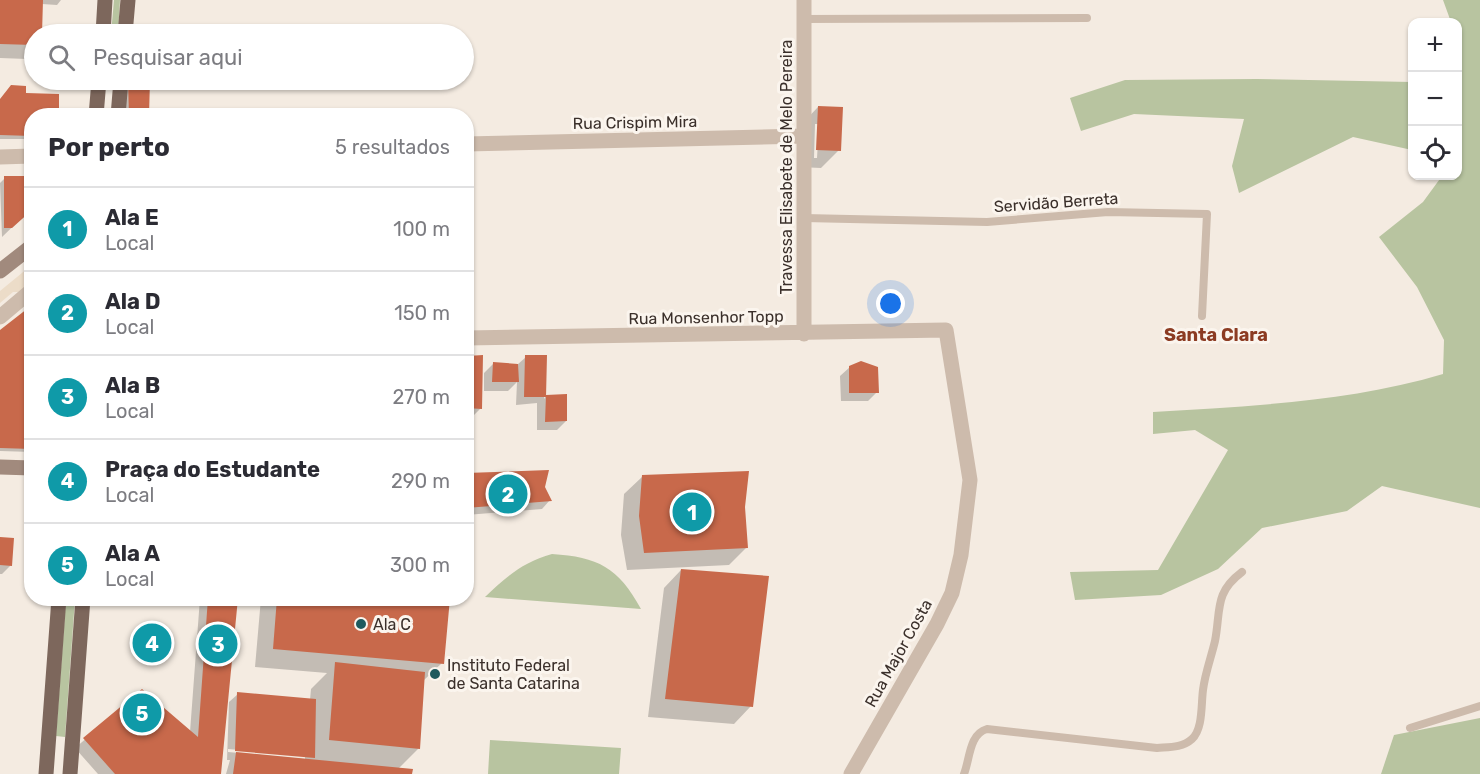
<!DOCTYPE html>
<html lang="pt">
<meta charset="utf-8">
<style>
body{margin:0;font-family:Rubik,sans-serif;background:#f7f7f7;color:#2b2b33}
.controls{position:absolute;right:18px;top:18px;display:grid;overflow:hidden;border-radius:12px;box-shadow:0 2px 4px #0004}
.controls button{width:54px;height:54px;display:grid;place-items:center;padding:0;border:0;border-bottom:2px solid #e1e1e2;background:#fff;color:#2b2b33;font:30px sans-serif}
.you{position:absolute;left:891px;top:304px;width:21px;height:21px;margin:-15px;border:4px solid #fff;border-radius:50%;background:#1a73e8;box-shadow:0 0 0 9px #1a73e833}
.badge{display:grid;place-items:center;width:39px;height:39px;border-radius:50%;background:#db2777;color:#fff;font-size:20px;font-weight:700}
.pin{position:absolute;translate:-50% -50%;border:3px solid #fff;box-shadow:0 2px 6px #0006}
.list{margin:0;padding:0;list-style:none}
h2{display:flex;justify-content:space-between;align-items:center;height:78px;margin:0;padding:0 24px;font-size:26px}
h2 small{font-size:20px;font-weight:400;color:#7c7c81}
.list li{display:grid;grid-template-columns:39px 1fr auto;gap:18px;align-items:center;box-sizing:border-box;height:84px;padding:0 24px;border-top:2px solid #e1e1e2}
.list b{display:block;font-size:22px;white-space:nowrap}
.list p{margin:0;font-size:20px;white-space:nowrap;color:#7c7c81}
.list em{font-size:20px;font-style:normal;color:#7c7c81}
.icon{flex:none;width:33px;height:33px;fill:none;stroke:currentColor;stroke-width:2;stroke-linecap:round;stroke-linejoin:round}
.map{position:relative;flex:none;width:1480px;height:774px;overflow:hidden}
.search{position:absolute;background:#fff;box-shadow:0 2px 4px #0004;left:24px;top:24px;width:450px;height:66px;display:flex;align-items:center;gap:15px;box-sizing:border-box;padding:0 21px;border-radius:33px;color:#7c7c81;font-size:22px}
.panel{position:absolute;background:#fff;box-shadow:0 2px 4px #0004;left:24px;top:108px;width:450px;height:498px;border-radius:24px}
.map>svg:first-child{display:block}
.green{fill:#b8c4a0}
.plaza{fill:#ecdcc8}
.shadow{fill:#0003;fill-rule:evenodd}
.building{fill:#c8694b}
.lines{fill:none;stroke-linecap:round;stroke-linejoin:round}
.service{stroke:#cdbbac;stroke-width:8}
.minor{stroke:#cdbbac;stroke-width:15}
.tertiary{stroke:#cdbbac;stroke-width:15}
.secondary{stroke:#a18a7d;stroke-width:15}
.primary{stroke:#7d675c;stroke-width:15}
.poi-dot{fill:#1f5a5e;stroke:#fbf5ee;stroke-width:2}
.labels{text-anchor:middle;stroke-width:6;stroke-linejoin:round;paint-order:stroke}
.street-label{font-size:16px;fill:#3b302b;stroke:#fbf5ee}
.poi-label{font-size:16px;fill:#3b302b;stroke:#fbf5ee;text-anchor:start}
.neighbourhood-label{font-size:18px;font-weight:bold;fill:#8c3b22;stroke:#fbf5ee}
</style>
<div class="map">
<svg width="1480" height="774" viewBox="0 0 1480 774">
<rect width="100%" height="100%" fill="#f4ebe1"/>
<path class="green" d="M114 0H120L118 34H111Z
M1443 0H1480V508L1382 486 1347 511 1262 528 1218 569 1161 595 1075 600 1070 572 1158 570 1228 450 1195 430 1153 434V412C1250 406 1349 402 1443 374L1444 340 1417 287 1379 237 1423 202 1442 176H1458V22H1451Z
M1257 79 1412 82V150L1353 137 1239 193 1232 166 1244 119 1134 114 1081 131 1070 98 1125 80Z
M552 554C598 557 618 567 641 609L485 597C506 577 523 562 552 554Z
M66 599H75L65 737 56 736Z
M1480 718V774H1381L1394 735Z
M490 740 621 748 619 774H488Z"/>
<path class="plaza" d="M28 268 27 284 21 292H13L0 303V291Z"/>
<path class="shadow" d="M0 0H61L57 5 42 4 41 34H34V51L27 59 0 58Z
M203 28 225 29V34H196Z
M135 80H193L184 88H148L147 116H120L129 81Z
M24 95 58 114 32 116V139H0V100Z
M818 107 839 150 821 168 799 167 801 125ZM815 124H819L817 158H814Z
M5 178 32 208 2 237 0 183Z
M32 307V452L0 451V332Z
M546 356 544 399 546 396 566 421 557 430H537V403L516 405 517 382 508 391H484V373L493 364 517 365 526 357Z
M468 357 481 408 472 417H466Z
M850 367 877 392 868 401H841L840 376Z
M466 475 544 487 550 500 542 509 466 515Z
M642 477 744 507 747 547 729 565 627 570 621 535 624 494Z
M0 539 11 565 2 574H0Z
M681 570 751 706 734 724 648 717 664 588Z
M200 598H237L220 774H98L75 748 142 691 190 732Z
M261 598H448L442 663 423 681 419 748 398 769 410 774H226L230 760H227L229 702 238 694 310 700 311 689 327 673 255 667ZM228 749 305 756V759L228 752Z"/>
<path class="building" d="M0 0H43L42 34H34V45L0 44Z
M202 27 226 28 227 34H202Z
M128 80H150L149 116H129Z
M11 85 26 86V93L59 94V115L32 116V136L0 135V99Z
M818 106 843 107 841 151 816 150Z
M4 176H32V210L12 228H4Z
M32 305V449L0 448V330Z
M483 355 482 409 466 408 467 356Z
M525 355H547L546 397H524Z
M861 361 878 367 879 393H849V366Z
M493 362 518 364 519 382H492Z
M567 394V421L545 422 546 395Z
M549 470 545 487 552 501 466 508V473Z
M749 471 745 507 748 548 644 553 639 516 642 475Z
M0 537 14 538 12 566 0 565Z
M681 569 769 576 753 707 665 699Z
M208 598H238L221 774H115L83 738 142 689 198 737Z
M277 598H450L444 664 273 649Z
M335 662 425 672 420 749 329 740Z
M237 692 316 699 315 758 235 751Z
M236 752 413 769 412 774H233Z"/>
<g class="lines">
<path class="service" d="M803 19 1087 18
M804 218 987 222 1108 212 1207 214 1202 316
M1410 728 1480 706
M964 774C970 759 969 734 987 729L1157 748C1169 747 1182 748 1192 739 1203 729 1201 705 1203 690 1205 673 1211 658 1215 641 1221 610 1214 593 1242 572"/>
<path class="minor" d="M804 0V334
M466 144 804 136
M0 317 32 290
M466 338 946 330 970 480 961 555 952 593 937 624 851 774"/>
<path class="tertiary" d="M0 157 32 156"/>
<path class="secondary" d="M0 271 32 246
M0 467 32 468"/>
<path class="primary" d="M103 34 105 0
M125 34 128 0
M96 116 99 80
M118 116 121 80
M46 774 59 598
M70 774 83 598"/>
</g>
<g class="poi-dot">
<circle cx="361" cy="624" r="6"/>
<circle cx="435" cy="674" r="6"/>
</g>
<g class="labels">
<g class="street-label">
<text transform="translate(635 122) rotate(-1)" y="6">Rua Crispim Mira</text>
<text transform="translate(786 167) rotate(-90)" y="6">Travessa Elisabete de Melo Pereira</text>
<text transform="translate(1056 202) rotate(-4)" y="6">Servidão Berreta</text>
<text transform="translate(706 317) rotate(-1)" y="6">Rua Monsenhor Topp</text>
<text transform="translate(898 653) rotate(-61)" y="6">Rua Major Costa</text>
</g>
<g class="poi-label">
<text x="373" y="630">Ala C</text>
<text x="447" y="671">Instituto Federal<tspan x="447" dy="18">de Santa Catarina</tspan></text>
</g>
<g class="neighbourhood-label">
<text x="1216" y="341">Santa Clara</text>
</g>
</g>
</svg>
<div class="controls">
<button>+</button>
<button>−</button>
<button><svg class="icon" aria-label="locate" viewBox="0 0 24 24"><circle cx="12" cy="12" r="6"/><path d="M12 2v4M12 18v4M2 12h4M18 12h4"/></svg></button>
</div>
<div class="you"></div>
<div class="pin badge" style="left:692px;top:512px;background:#0f9aa8">1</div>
<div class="pin badge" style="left:508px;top:494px;background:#0f9aa8">2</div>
<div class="pin badge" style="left:218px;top:644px;background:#0f9aa8">3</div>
<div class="pin badge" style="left:152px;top:643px;background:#0f9aa8">4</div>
<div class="pin badge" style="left:142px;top:713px;background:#0f9aa8">5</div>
<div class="search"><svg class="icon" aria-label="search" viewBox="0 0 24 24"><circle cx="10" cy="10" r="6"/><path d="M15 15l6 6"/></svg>Pesquisar aqui</div>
<section class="panel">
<h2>Por perto<small>5 resultados</small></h2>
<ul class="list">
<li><span class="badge" style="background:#0f9aa8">1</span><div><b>Ala E</b><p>Local</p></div><em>100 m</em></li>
<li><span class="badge" style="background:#0f9aa8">2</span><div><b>Ala D</b><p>Local</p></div><em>150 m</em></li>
<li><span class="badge" style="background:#0f9aa8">3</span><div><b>Ala B</b><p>Local</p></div><em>270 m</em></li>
<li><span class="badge" style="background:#0f9aa8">4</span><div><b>Praça do Estudante</b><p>Local</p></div><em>290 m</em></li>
<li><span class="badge" style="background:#0f9aa8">5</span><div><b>Ala A</b><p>Local</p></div><em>300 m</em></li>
</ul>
</section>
</div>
